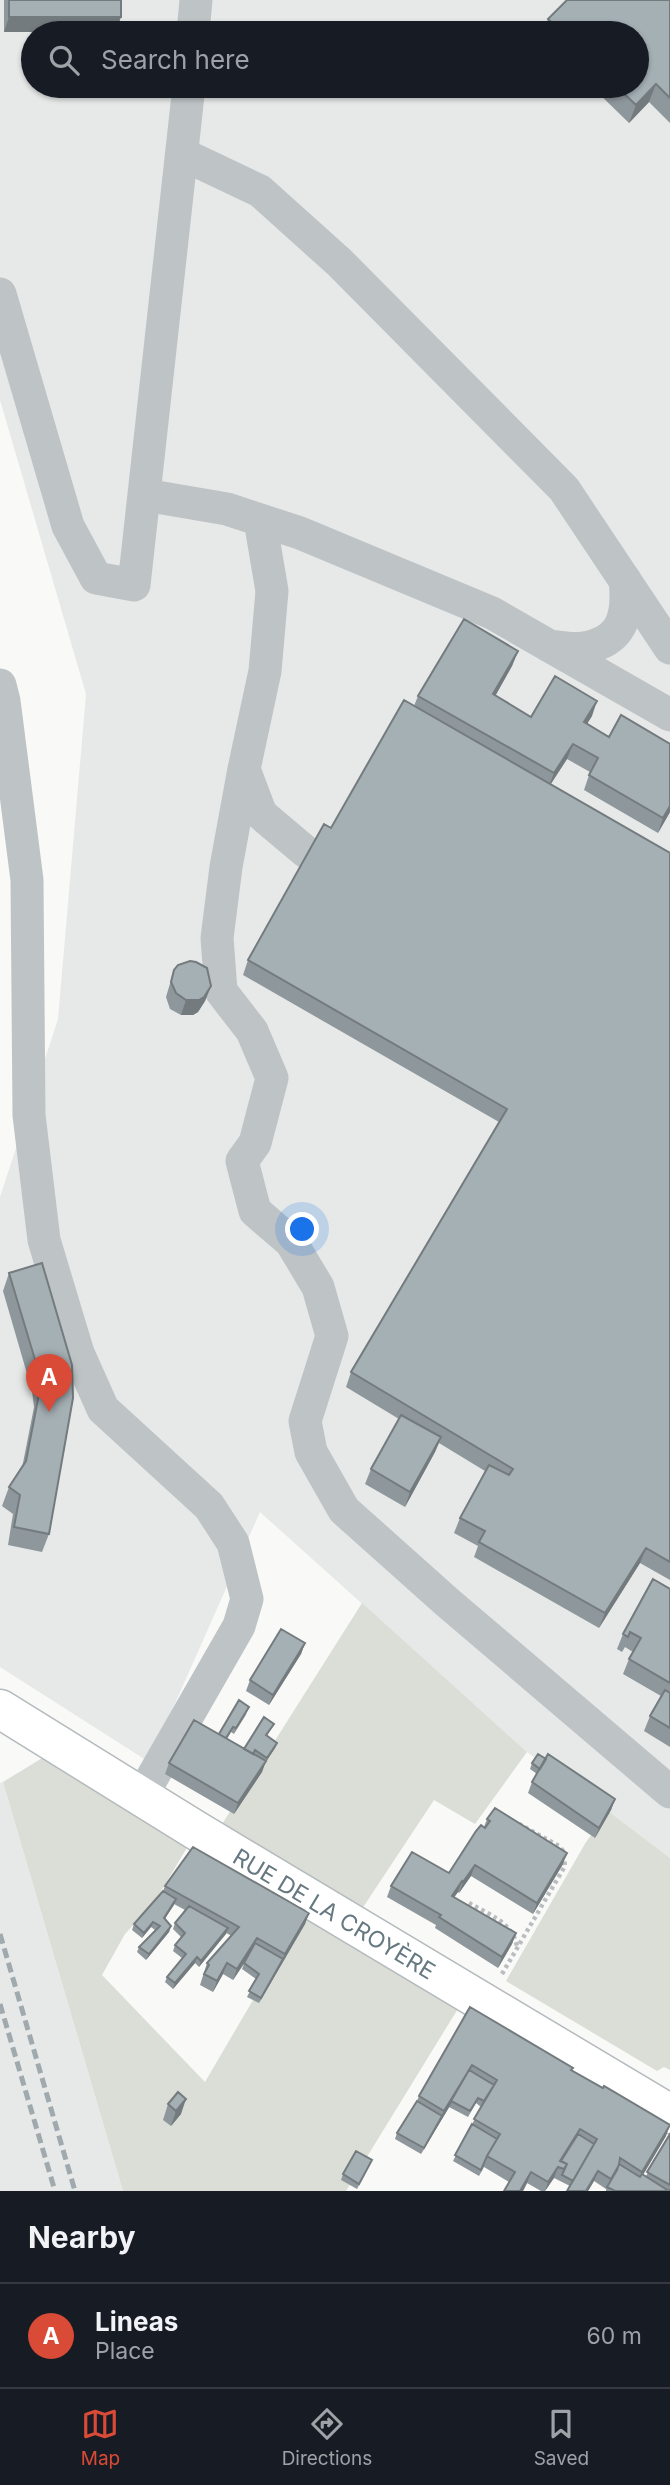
<!DOCTYPE html>
<meta charset="utf-8">
<style>
body{margin:0;font-family:Inter,sans-serif;background:#20242c;color:#f1f3f6}
.you{position:absolute;left:303px;top:1230px;width:24px;height:24px;margin:-18px;border:5px solid #fff;border-radius:50%;background:#1a73e8;box-shadow:0 0 0 10px #1a73e833}
.badge{display:grid;place-items:center;width:46px;height:46px;border-radius:50%;background:#d94a37;color:#fff;font-size:23px;font-weight:700}
.pin{position:absolute;translate:-50% -58px;filter:drop-shadow(0 2px 4px #0008)}
.pin::after{content:'';position:absolute;top:37px;width:24px;height:21px;background:inherit;clip-path:polygon(0 0,100% 0,50% 100%)}
.list{margin:0;padding:0;list-style:none}
h2{display:flex;justify-content:space-between;align-items:center;height:91px;margin:0;padding:0 28px;font-size:30px}
h2 small{font-size:23px;font-weight:400;color:#9ea1a6}
.list li{display:grid;grid-template-columns:46px 1fr auto;gap:21px;align-items:center;box-sizing:border-box;height:105px;padding:0 28px;border-top:2px solid #363941}
.list b{display:block;font-size:26px;white-space:nowrap}
.list p{margin:0;font-size:23px;white-space:nowrap;color:#9ea1a6}
.list em{font-size:23px;font-style:normal;color:#9ea1a6}
.icon{flex:none;width:38px;height:38px;fill:none;stroke:currentColor;stroke-width:2;stroke-linecap:round;stroke-linejoin:round}
.map{position:relative;flex:none;width:670px;height:2191px;overflow:hidden}
.search{position:absolute;background:#171b24;box-shadow:0 2px 5px #0004;left:21px;right:21px;top:21px;height:77px;display:flex;align-items:center;gap:18px;box-sizing:border-box;padding:0 24px;border-radius:38px;color:#9ea1a6;font-size:26px}
.sheet{height:196px;background:#171b24}
nav{display:flex;justify-content:space-around;align-items:center;box-sizing:border-box;height:98px;border-top:2px solid #363941;background:#171b24;font-size:19px;color:#9ea1a6}
nav a{display:grid;justify-items:center;gap:4px}
nav .on{color:#d94a37}
.map>svg:first-child{display:block}
.built{fill:#e7e9e8;fill-rule:evenodd}
.green{fill:#daded6}
.lines{fill:none;stroke-linecap:round;stroke-linejoin:round}
.major-casing{stroke:#b4babd;stroke-width:41}
.path{stroke:#b9bdbf;stroke-width:4.5;stroke-dasharray:3.5 3.5;stroke-linecap:butt}
.minor{stroke:#bec4c6;stroke-width:33}
.major{stroke:#fff;stroke-width:38}
.rail{stroke:#a0a9ad;stroke-width:5;stroke-dasharray:10 5;stroke-linecap:butt}
.wall{fill:#8e979b}
.shaded-wall{fill:#747b7e}
.building{fill:#a5b0b4;stroke:#747b7e;stroke-width:2}
.labels{text-anchor:middle;stroke-width:7;stroke-linejoin:round;paint-order:stroke}
.street-label{font-size:23px;fill:#667880;stroke:#fff}
</style>
<div class="map">
<svg width="670" height="2191" viewBox="0 0 670 2191">
<rect width="100%" height="100%" fill="#f9f9f7"/>
<path class="built" d="M0 0H670V1858L527 1752 260 1512 149 1762 0 1667V1197L58 1019 86 694 0 400ZM33 33H637V86H33Z
M3 1782 123 2191H0V1783Z"/>
<path class="green" d="M362 1603 527 1752 475 1824 434 1800 352 1924 467 1994 346 2191H123L3 1782 62 1746 197 1831 155 1901 125 1934 102 1975 205 2082 270 1971 212 1840Z
M609 1812 670 1858V2070L664 2067 657 2071 506 1981 586 1842Z"/>
<g class="lines">
<defs>
<path id="major" d="M0 1709 197 1831 670 2114"/>
</defs>
<use href="#major" class="major-casing"/>
<path class="path" d="M469 1903C488 1914 514 1923 517 1947
M502 1974 565 1866 563 1851 559 1846 519 1824"/>
<path class="minor" d="M193 33 196 0
M182 154 260 191 339 262 564 489 670 648
M0 294 68 526 96 578 134 585 189 86
M145 495 227 509 300 533 492 613 670 715
M260 520 272 591 265 671 244 769 261 814 306 852
M549 646C560 647 573 650 583 648 623 642 629 615 625 580
M0 685 4 701 27 880 29 1115 44 1240 78 1353 103 1409 209 1506 233 1543 247 1599 239 1626 141 1797
M244 769 226 867 217 938 221 991 252 1031 272 1078 255 1143 242 1161 255 1211 291 1242 318 1287 332 1336 305 1421 311 1452 344 1510 447 1602 670 1792"/>
<use href="#major" class="major"/>
<path class="rail" d="M0 1934 75 2191
M0 2004 55 2191"/>
</g>
<path class="wall" d="M4 0H121V17L115 32H4Z
M670 0V123L649 102 629 123 591 86H637V33H543L548 19Z
M518 651 512 666 495 696 531 717 592 716 587 723 609 737 670 744V812L658 833 584 790 590 772 567 759 551 784 670 853V1580L640 1563 599 1628 474 1557 478 1546 454 1533 460 1518 485 1471 439 1443 435 1452 405 1507 365 1484 371 1469 399 1419 346 1387 351 1372 499 1122 243 975 248 960 331 828 414 706 418 696Z
M174 970 211 986 205 1001 198 1012 193 1015H181L170 1009 166 997Z
M42 1263 49 1534 42 1552 8 1545 13 1514 2 1506 9 1487 22 1468 34 1407 32 1391 3 1291 9 1273Z
M670 1589V1747L644 1731 650 1716 661 1696 623 1674 629 1659 633 1652 625 1647 622 1652 617 1649 623 1634Z
M305 1643 301 1654 269 1705 246 1691 250 1680Z
M247 1713 234 1734 231 1732 227 1739 244 1749 274 1724 267 1736 277 1743 275 1748 265 1763 262 1772 234 1814 165 1774 169 1763 219 1734Z
M532 1763 615 1799 611 1810 595 1838 528 1793 532 1782 537 1774 530 1769Z
M487 1819 563 1864 533 1914 471 1876 459 1893 458 1892 454 1897 516 1933 512 1944 498 1968 435 1928 436 1925 387 1897 391 1886 449 1873 484 1827Z
M165 1886 309 1913 305 1924 259 2003 247 1997 256 1979 242 1969 244 1964 233 1980 223 1974 213 1992 200 1985 207 1963 232 1936 226 1933 199 1967 195 1963 173 1989 165 1982 167 1977 182 1958 173 1951 175 1945 181 1937 173 1929 175 1923 185 1910 174 1904 165 1919 171 1926 169 1932 146 1960 137 1952 139 1947 155 1930 151 1927 142 1938 132 1930 134 1924 163 1891Z
M470 2007 573 2068 572 2070 666 2136 643 2175 646 2176 670 2134V2191H606V2189L594 2181 588 2191H567L570 2186 554 2178 545 2191H541L527 2183 523 2191H504L509 2182 484 2167 479 2176 453 2161 481 2107 476 2103 468 2117 449 2107 421 2154 395 2139 397 2133 417 2101 419 2096Z
M168 2104 181 2114 171 2126 163 2120Z
M372 2160 357 2189 341 2180 343 2174Z"/>
<path class="shaded-wall" d="M9 17H121L115 32H4Z
M656 84 649 102 629 123 636 105Z
M518 651 512 666 488 709 493 694Z
M597 701 592 716 579 737 584 722Z
M573 744 567 759 548 788 554 773Z
M670 806V812L658 833 663 818Z
M211 986 205 1001 198 1012 193 1015H181L186 1000Z
M441 1437 435 1452 405 1507 410 1492Z
M646 1548 640 1563 599 1628 605 1613Z
M305 1643 301 1654 269 1705 273 1695Z
M277 1743 275 1748 265 1763 267 1758Z
M266 1761 262 1772 234 1814 238 1803Z
M615 1799 611 1810 595 1838 599 1828Z
M567 1853 563 1864 533 1914 537 1903Z
M475 1865 471 1876 459 1893 463 1882Z
M462 1881 458 1892 448 1906 452 1896Z
M176 1899 174 1905 161 1924 164 1918Z
M309 1913 305 1924 259 2003 285 1954Z
M153 1922 151 1927 142 1938 144 1933Z
M171 1926 169 1932 146 1960 149 1954Z
M228 1928 226 1934 199 1967 201 1961Z
M516 1933 512 1944 498 1968 502 1957Z
M257 1938 253 1949 233 1980 237 1969Z
M197 1957 195 1963 173 1989 175 1983Z
M227 1963 223 1974 213 1992 217 1981Z
M472 2065 468 2076 421 2154 444 2111Z
M186 2099 181 2114 171 2126 176 2111Z
M670 2125 666 2136 638 2183 642 2172Z
M558 2167 554 2178 545 2191 548 2182Z
M598 2171 594 2181 588 2191H586Z
M531 2172 527 2183 523 2191H520Z"/>
<path class="building" d="M9 0H121V17H9Z
M567 0H670V98L656 84 636 105 616 86H637V33H562L548 19Z
M464 619 518 651 493 694 531 717 555 676 597 701 584 722 609 737 621 715 670 744V806L663 818 589 775 598 758 573 744 554 773 418 696Z
M404 700 670 853V1562L646 1548 605 1613 479 1542 485 1531 460 1518 489 1465 509 1475 513 1469 351 1372 507 1109 248 960 324 824 331 828Z
M190 961 196 962 207 968 211 986 204 997 199 1000H186L176 993 171 982 174 970 178 965Z
M42 1263 72 1365 73 1398 49 1534 14 1527 20 1495 9 1487 26 1461 40 1389 39 1373 9 1273Z
M401 1415 441 1437 410 1492 371 1469Z
M653 1579 670 1589V1683L629 1659 641 1638 630 1632 628 1637 623 1634Z
M281 1629 305 1643 273 1695 250 1680Z
M665 1690 670 1693V1728L650 1716Z
M239 1700 249 1707 236 1728 233 1727 226 1738 219 1734Z
M264 1717 274 1724 266 1735 277 1743 267 1758 255 1750 253 1754 244 1749Z
M194 1720 266 1761 238 1803 169 1763Z
M538 1754 546 1759 540 1769 532 1763Z
M548 1754 615 1799 599 1828 532 1782Z
M495 1808 567 1853 537 1903 475 1865 463 1882 462 1881 452 1896 516 1933 502 1957 439 1917 441 1915 391 1886 412 1852 449 1873 476 1831 481 1825 485 1828 490 1821 487 1819Z
M193 1847 309 1913 285 1954 257 1938 237 1969 227 1963 217 1981 204 1974 209 1965 207 1963 239 1927 165 1886Z
M163 1891 176 1899 164 1918 171 1926 149 1954 139 1947 160 1926 153 1922 144 1933 134 1924Z
M189 1906 228 1928 201 1961 197 1957 175 1983 167 1977 186 1954 175 1945 185 1933 175 1923Z
M255 1943 283 1959 261 1998 249 1991 259 1974 244 1963Z
M470 2007 573 2068 571 2070 603 2088 604 2086 670 2125 642 2172 620 2158 619 2165 611 2179 598 2171 586 2191H567L597 2139 580 2129 560 2161 567 2164 564 2169 558 2167 548 2182 531 2172 520 2191H504L515 2172 487 2156 500 2134 474 2119 497 2080 472 2065 444 2111 419 2096Z
M469 2070 494 2085 484 2101 478 2098 470 2111 451 2101Z
M178 2092 186 2099 176 2111 168 2104Z
M417 2101 442 2116 424 2148 397 2133Z
M472 2124 497 2139 487 2156 481 2170 455 2155Z
M578 2134 594 2144 573 2181 562 2175 567 2164 561 2161Z
M670 2134V2185L647 2172Z
M356 2151 372 2160 359 2184 343 2174Z
M619 2164 640 2177 642 2174 669 2191 670 2189V2191H615L607 2187 617 2170Z"/>
<g class="labels">
<g class="street-label">
<text transform="translate(334 1914) rotate(31)" y="8">RUE DE LA CROYÈRE</text>
</g>
</g>
</svg>
<div class="you"></div>
<div class="pin badge" style="left:49px;top:1412px">A</div>
<div class="search"><svg class="icon" aria-label="search" viewBox="0 0 24 24"><circle cx="10" cy="10" r="6"/><path d="M15 15l6 6"/></svg>Search here</div>
</div>
<section class="sheet">
<h2>Nearby<small></small></h2>
<ul class="list">
<li><span class="badge">A</span><div><b>Lineas</b><p>Place</p></div><em>60 m</em></li>
</ul>
</section>
<nav>
<a class="on"><svg class="icon" aria-label="map" viewBox="0 0 24 24"><path d="M3 6l6-2 6 2 6-2v14l-6 2-6-2-6 2zM9 4v14M15 6v14"/></svg>Map</a>
<a><svg class="icon" aria-label="directions" viewBox="0 0 24 24"><path d="M12 3l9 9-9 9-9-9zM9 14v-3h6M13 9l2 2-2 2"/></svg>Directions</a>
<a><svg class="icon" aria-label="saved" viewBox="0 0 24 24"><path d="M7 4h10v16l-5-4-5 4z"/></svg>Saved</a>
</nav>
